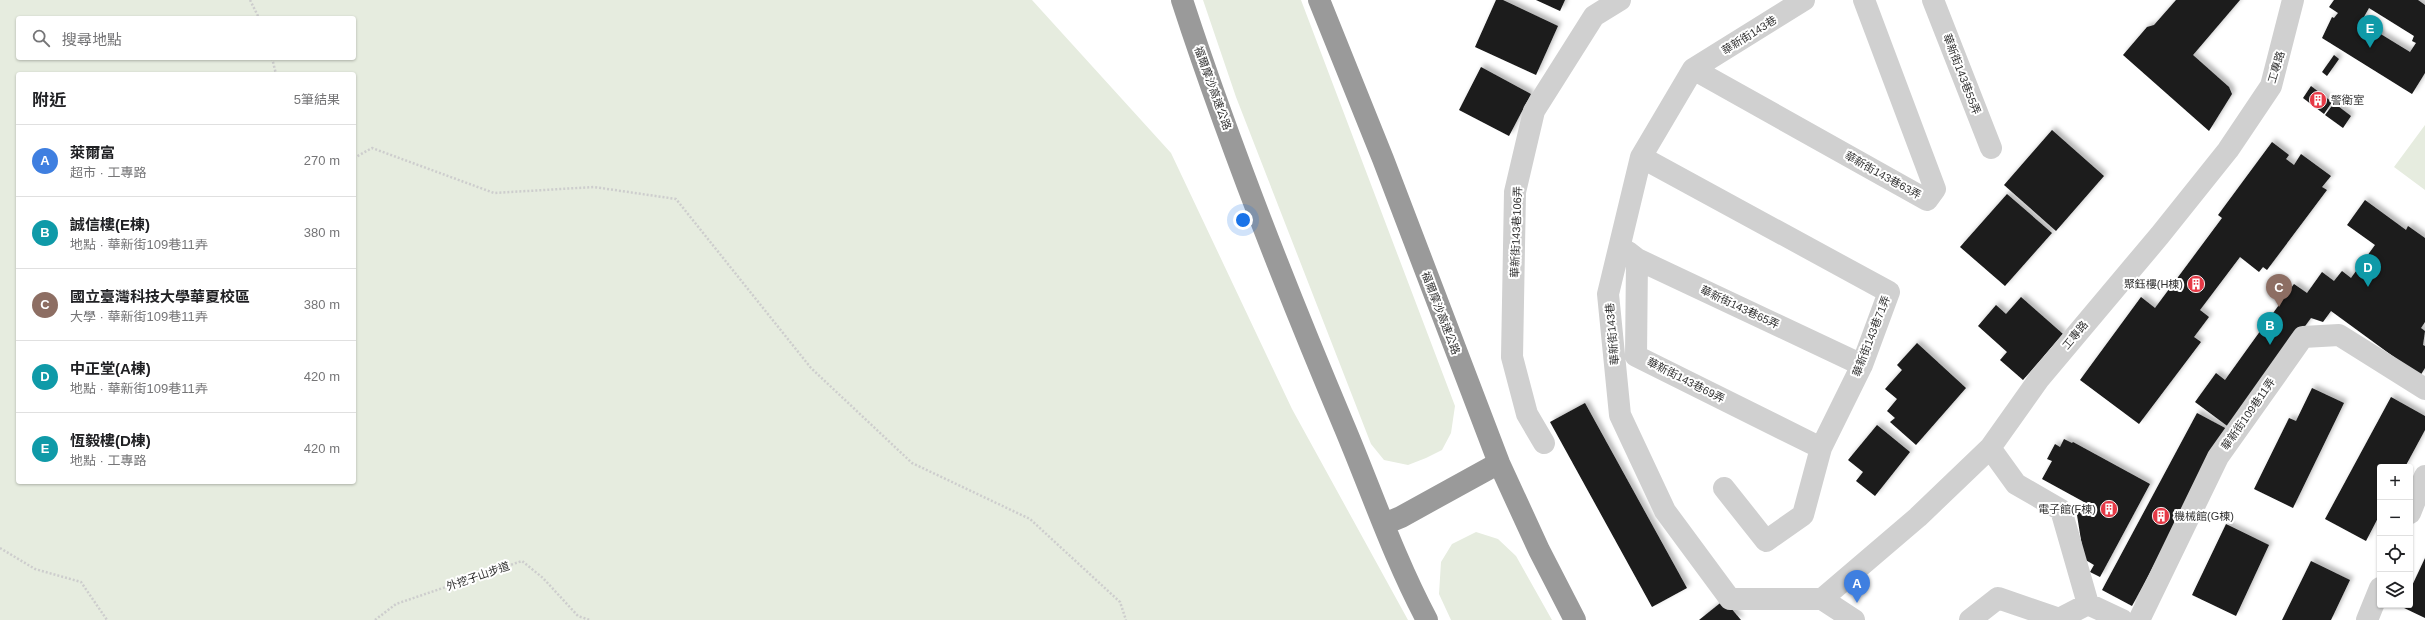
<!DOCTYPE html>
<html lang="zh-TW">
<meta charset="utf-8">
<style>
body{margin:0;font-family:Helvetica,"Noto Sans TC",sans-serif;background:#f2f2f2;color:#202124}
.controls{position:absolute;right:12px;bottom:12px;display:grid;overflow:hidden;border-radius:4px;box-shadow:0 1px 3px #0004}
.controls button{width:36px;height:36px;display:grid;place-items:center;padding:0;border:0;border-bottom:1px solid #e0e0e0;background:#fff;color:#202124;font:20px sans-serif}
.you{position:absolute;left:1243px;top:220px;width:14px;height:14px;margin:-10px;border:3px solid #fff;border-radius:50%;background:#1a73e8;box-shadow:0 0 0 6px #1a73e833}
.badge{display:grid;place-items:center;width:26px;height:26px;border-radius:50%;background:#e63946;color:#fff;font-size:13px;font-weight:700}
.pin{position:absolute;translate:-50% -33px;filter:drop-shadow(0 1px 2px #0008)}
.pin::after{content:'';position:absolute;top:21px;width:14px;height:12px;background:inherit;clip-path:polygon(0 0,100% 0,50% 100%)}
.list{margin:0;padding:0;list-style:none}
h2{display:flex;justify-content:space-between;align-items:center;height:52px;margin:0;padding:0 16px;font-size:17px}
h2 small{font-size:13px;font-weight:400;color:#757577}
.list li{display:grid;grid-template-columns:26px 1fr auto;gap:12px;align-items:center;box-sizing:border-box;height:72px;padding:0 16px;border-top:1px solid #e0e0e0}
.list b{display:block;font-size:15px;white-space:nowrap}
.list p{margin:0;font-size:13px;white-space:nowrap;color:#757577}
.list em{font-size:13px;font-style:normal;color:#757577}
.icon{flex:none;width:22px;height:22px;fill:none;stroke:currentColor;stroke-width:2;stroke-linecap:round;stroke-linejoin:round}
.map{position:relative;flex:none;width:2425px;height:620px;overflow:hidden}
.search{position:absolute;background:#fff;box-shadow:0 1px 3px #0004;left:16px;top:16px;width:340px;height:44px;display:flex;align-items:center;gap:10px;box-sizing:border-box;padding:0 14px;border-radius:4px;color:#757577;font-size:15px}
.panel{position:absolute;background:#fff;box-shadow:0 1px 3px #0004;left:16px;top:72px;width:340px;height:412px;border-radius:4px}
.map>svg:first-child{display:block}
.green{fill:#e6ecdf;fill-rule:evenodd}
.building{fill:#1a1a1a;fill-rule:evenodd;filter:url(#shadow)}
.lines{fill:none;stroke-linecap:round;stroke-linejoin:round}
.path{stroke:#cdcdcd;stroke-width:2.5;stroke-dasharray:2 2;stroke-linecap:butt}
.minor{stroke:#d0d0d0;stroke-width:22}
.highway{stroke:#9a9a9a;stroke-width:22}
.labels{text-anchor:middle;stroke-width:4;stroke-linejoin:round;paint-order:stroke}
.street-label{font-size:11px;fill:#333;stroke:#fff}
.poi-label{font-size:11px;fill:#333;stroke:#fff;text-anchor:start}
</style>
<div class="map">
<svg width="2425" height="620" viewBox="0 0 2425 620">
<defs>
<filter id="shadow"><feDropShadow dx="3.5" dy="-3.5" stdDeviation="2" flood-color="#0004"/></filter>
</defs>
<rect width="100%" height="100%" fill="#fff"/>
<path class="green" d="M0 0H1032L1171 153 1292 409 1408 620H0ZM18 18H354V58H18ZM18 74H354V482H18Z
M1203 0H1301L1455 406 1451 433 1442 450 1426 458 1408 465 1384 460 1371 444 1236 97Z
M2425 125V190L2394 167Z
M1476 532 1498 539 1516 556 1552 620H1451L1439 594 1441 562 1452 544Z"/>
<path class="building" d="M1496 0H1503L1558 26 1536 75 1475 47Z
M1536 0H1565L1560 11Z
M2176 0H2240L2193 55 2229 87 2232 94 2209 131 2123 55 2147 27 2154 25Z
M2334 0H2418L2425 5V73L2412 94 2322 38 2332 17 2334 18 2338 13 2329 7ZM2369 8 2414 36 2412 41 2416 43 2410 52 2361 22Z
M2334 55 2339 59 2327 76 2322 72Z
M1481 67 1531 94 1509 136 1459 110Z
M2311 86 2332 102 2324 114 2303 98Z
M2334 103 2351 116 2343 128 2325 115Z
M2052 130 2104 176 2056 231 2004 185Z
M2272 142 2289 155 2286 159 2294 165 2301 154 2331 176 2322 187 2327 190 2267 270 2263 267 2259 272 2240 257 2200 310 2209 317 2194 337 2201 342 2139 424 2080 380 2141 297 2155 308 2222 218 2218 215Z
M2007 194 2052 233 2005 286 1960 247Z
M2365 200 2406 230 2408 226 2425 238V322L2421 328 2425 331 2423 345 2425 346V368L2420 376 2331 311 2323 322 2311 318 2230 428 2195 402 2216 373 2225 380 2294 284 2307 293 2322 272 2334 281 2342 271 2351 278 2375 245 2347 225Z
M2021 297 2063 334 2023 380 2000 360 2007 352 1978 326 1996 305 2006 314Z
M1917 343 1966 388 1916 445 1890 422 1895 418 1887 411 1897 399 1885 389 1902 370 1897 365Z
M2312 388 2344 403 2293 508 2254 489 2289 418 2296 421Z
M2391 397 2425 416V430L2405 467H2380V514L2366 541 2325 519Z
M1585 403 1687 588 1652 607 1550 422Z
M2197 413 2227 429 2132 606 2102 590Z
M1877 425 1910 452 1875 496 1856 481 1863 472 1848 460Z
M2064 439 2072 443 2073 442 2150 484 2100 577 2090 572 2094 565 2084 559 2077 515 2084 502 2042 479 2052 461 2047 459 2055 444 2060 447Z
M2226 524 2269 545 2236 616 2192 595Z
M2425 558V618L2402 607 2410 605V590Z
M2311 561 2350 580 2331 620H2282Z
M1724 600 1741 620H1699Z"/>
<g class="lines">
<path class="path" d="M250 0 259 18
M272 58 276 74
M354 158 372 148 494 193 594 187 676 199 811 368 912 463 1030 519 1120 602 1126 620
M0 548 35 569 81 582 107 620
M375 620 396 604 522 561 543 578 578 616 590 620"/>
<path class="minor" d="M1804 0 1693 69 1641 157 1608 294 1620 415 1665 511 1730 599H1822
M1933 0 1991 148
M1693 69 1927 200 1935 189 1864 0
M1641 157 1889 292 1862 365 1821 448 1803 515 1766 541 1724 488
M1628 252 1637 259 1862 365
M1637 259 1636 356 1821 448
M1544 443 1527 414 1512 357 1515 192 1534 111 1594 16 1620 0
M1990 448 2016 484 2061 510 2088 604
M2410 513 2425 476
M1822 599 1918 517 1990 448 2039 379 2160 235 2228 150 2271 86 2293 0
M1822 599 1854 620
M2088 604 2122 620
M1970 620 1998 598 2059 619 2088 604
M2139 620 2218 457 2303 337 2339 335 2425 389
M2367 620 2380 588"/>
<path class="highway" d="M1182 0C1229 144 1285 286 1344 426 1371 490 1394 558 1427 620
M1319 0 1383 159 1499 463 1539 550 1575 620
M1384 524 1401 517 1499 463"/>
</g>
<defs>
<symbol id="building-disc" viewBox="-11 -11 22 22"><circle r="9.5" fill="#e63946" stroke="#fff"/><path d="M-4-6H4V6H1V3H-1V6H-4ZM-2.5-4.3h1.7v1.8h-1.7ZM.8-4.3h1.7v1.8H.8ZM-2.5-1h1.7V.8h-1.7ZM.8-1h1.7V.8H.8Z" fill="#fff"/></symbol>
</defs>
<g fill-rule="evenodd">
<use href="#building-disc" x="2308" y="90" width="20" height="20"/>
<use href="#building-disc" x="2186" y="274" width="20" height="20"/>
<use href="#building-disc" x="2099" y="499" width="20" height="20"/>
<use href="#building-disc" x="2151" y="506" width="20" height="20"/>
</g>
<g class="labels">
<g class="street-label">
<text transform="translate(1749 35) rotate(-32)" y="4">華新街143巷</text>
<text transform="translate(2276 67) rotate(-73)" y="4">工專路</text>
<text transform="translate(1962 74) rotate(69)" y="4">華新街143巷55弄</text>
<text transform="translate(1213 88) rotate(70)" y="4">福爾摩沙高速公路</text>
<text transform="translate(1883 175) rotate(29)" y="4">華新街143巷63弄</text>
<text transform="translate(1516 232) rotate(-88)" y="4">華新街143巷106弄</text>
<text transform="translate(1740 307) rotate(25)" y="4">華新街143巷65弄</text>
<text transform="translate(1441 313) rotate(69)" y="4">福爾摩沙高速公路</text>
<text transform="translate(1612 334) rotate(-95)" y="4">華新街143巷</text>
<text transform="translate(2075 335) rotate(-50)" y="4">工專路</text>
<text transform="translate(1871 336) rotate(-69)" y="4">華新街143巷71弄</text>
<text transform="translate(1686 380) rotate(27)" y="4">華新街143巷69弄</text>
<text transform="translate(2248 414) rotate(-55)" y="4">華新街109巷11弄</text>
<text transform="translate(478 576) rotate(-19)" y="4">外挖子山步道</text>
</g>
<g class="poi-label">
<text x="2331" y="104">警衛室</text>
<text x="2183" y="288" text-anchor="end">聚鈺樓(H棟)</text>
<text x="2096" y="513" text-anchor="end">電子館(F棟)</text>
<text x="2174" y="520">機械館(G棟)</text>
</g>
</g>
</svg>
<div class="controls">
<button>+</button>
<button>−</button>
<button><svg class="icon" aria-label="locate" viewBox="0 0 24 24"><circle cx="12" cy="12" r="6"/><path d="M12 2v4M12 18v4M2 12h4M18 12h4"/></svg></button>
<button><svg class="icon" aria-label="layers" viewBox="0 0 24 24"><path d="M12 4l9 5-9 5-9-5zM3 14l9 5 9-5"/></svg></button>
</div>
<div class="you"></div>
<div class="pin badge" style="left:1857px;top:603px;background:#3f7fe0">A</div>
<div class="pin badge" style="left:2270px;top:345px;background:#0f9aa8">B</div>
<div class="pin badge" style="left:2279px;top:307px;background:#8d6e63">C</div>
<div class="pin badge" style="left:2368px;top:287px;background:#0f9aa8">D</div>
<div class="pin badge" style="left:2370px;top:48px;background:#0f9aa8">E</div>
<div class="search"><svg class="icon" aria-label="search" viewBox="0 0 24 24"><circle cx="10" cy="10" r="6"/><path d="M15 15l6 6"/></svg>搜尋地點</div>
<section class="panel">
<h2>附近<small>5筆結果</small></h2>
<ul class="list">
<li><span class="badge" style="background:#3f7fe0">A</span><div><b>萊爾富</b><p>超市 · 工專路</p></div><em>270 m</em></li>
<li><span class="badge" style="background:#0f9aa8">B</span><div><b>誠信樓(E棟)</b><p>地點 · 華新街109巷11弄</p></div><em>380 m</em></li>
<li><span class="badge" style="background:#8d6e63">C</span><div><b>國立臺灣科技大學華夏校區</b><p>大學 · 華新街109巷11弄</p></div><em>380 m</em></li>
<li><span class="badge" style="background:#0f9aa8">D</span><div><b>中正堂(A棟)</b><p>地點 · 華新街109巷11弄</p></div><em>420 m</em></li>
<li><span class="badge" style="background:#0f9aa8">E</span><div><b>恆毅樓(D棟)</b><p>地點 · 工專路</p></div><em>420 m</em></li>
</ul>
</section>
</div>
